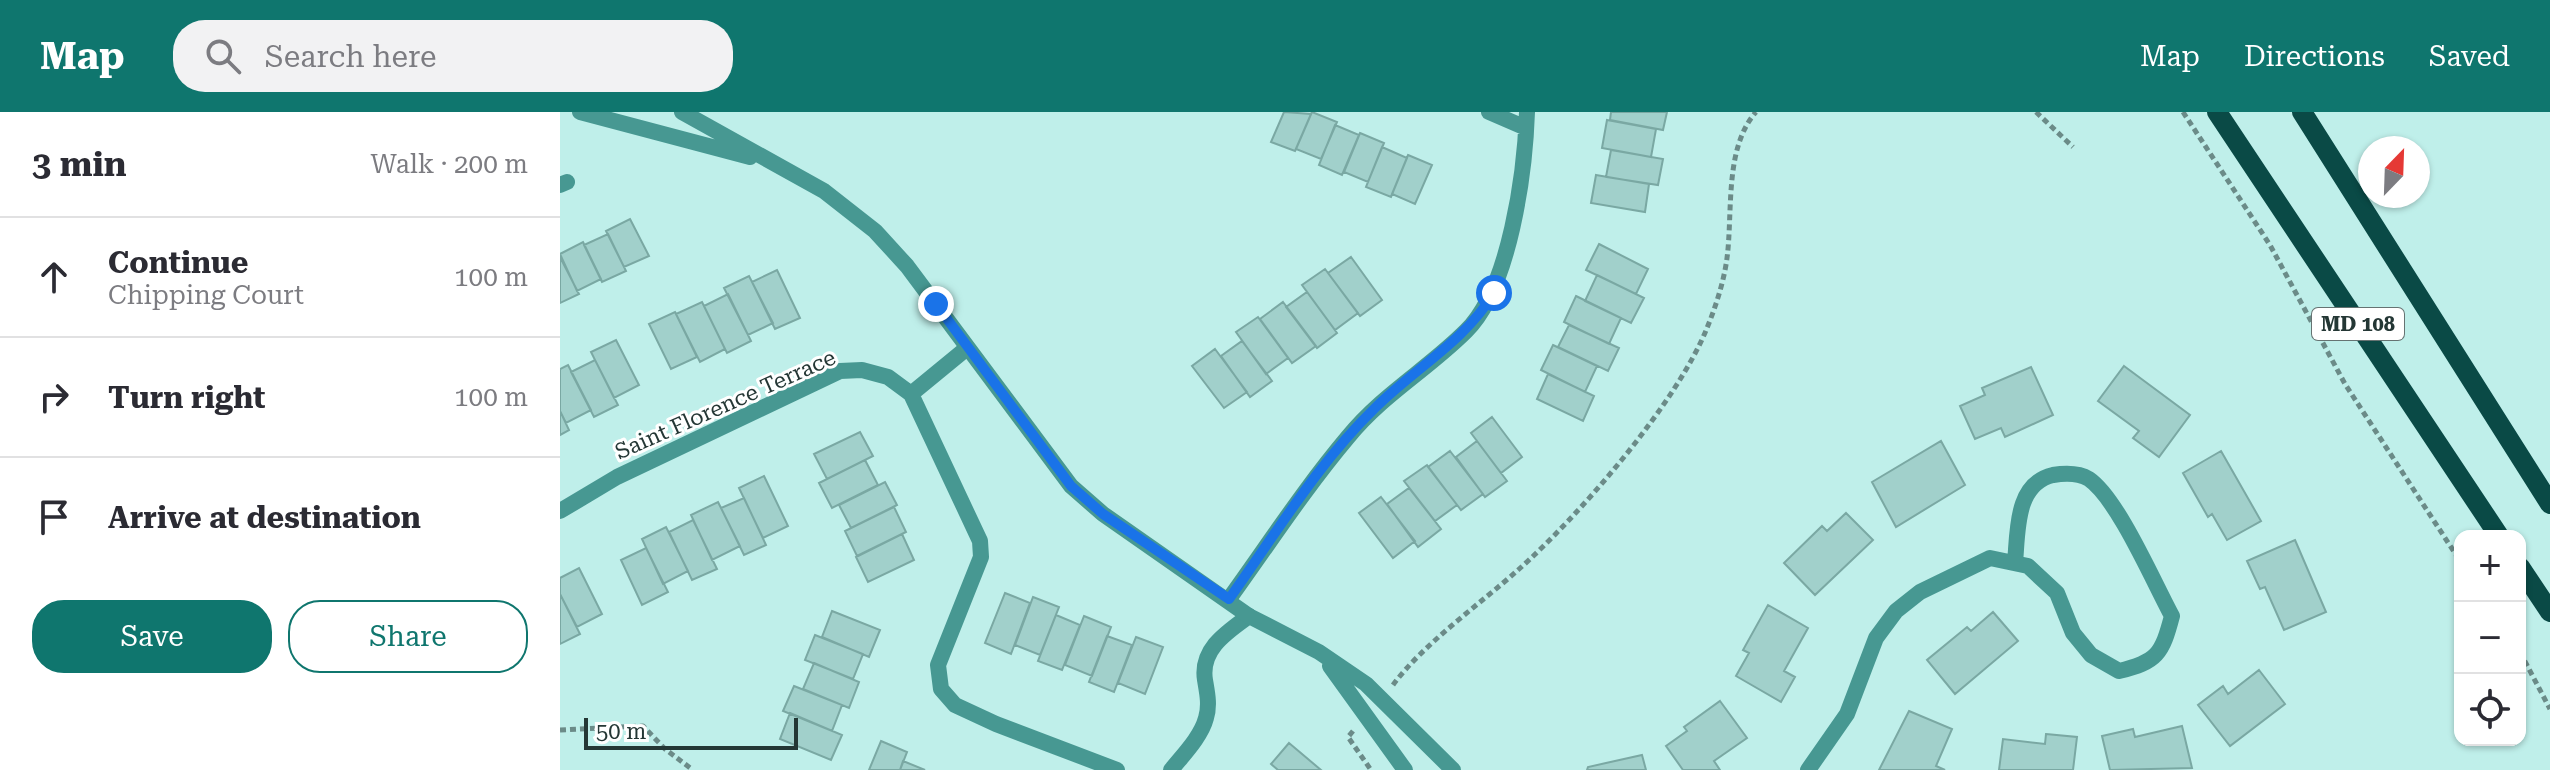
<!DOCTYPE html>
<meta charset="utf-8">
<style>
body{margin:0;font-family:"Roboto Serif",serif;background:#f2f2f3;color:#2b2b33}
.controls{position:absolute;right:24px;bottom:24px;display:grid;overflow:hidden;border-radius:16px;box-shadow:0 2px 6px #0004}
.controls button{width:72px;height:72px;display:grid;place-items:center;padding:0;border:0;border-bottom:2px solid #e1e1e2;background:#fff;color:#2b2b33;font:40px sans-serif}
.compass{position:absolute;left:1798px;top:24px;width:72px;height:72px;border-radius:50%;background:#fff;box-shadow:0 2px 6px #0004;rotate:23deg}
.scale{position:absolute;left:24px;bottom:20px;width:214px;box-sizing:border-box;padding-left:8px;border:4px solid #243735;border-top:0;font-size:22px;line-height:28px;white-space:nowrap;color:#243735;-webkit-text-stroke:6px #fff;paint-order:stroke}
.stop{position:absolute;width:24px;height:24px;margin:-18px;border:6px solid #1a73e8;border-radius:50%;background:#fff}
.stop.end{background:#1a73e8;border-color:#fff;box-shadow:0 2px 8px #0008}
.list{margin:0;padding:0;list-style:none}
h2{display:flex;justify-content:space-between;align-items:center;height:104px;margin:0;padding:0 32px;font-size:34px}
h2 small{font-size:26px;font-weight:400;color:#7c7c81}
.list li{display:grid;grid-template-columns:52px 1fr auto;gap:24px;align-items:center;box-sizing:border-box;height:120px;padding:0 32px;border-top:2px solid #e1e1e2}
.list b{display:block;font-size:30px;white-space:nowrap}
.list p{margin:0;font-size:26px;white-space:nowrap;color:#7c7c81}
.list em{font-size:26px;font-style:normal;color:#7c7c81}
.actions{display:flex;gap:16px;padding:24px 32px}
.actions a{flex:1;padding:18px 0;border:2px solid #0f766e;border-radius:32px;text-align:center;font-size:28px;color:#0f766e}
.actions .main{background:#0f766e;color:#fff}
.icon{flex:none;width:44px;height:44px;fill:none;stroke:currentColor;stroke-width:2;stroke-linecap:round;stroke-linejoin:round}
.map{position:relative;flex:none;width:1990px;height:658px;overflow:hidden}
header{display:flex;align-items:center;gap:48px;box-sizing:border-box;height:112px;padding:0 40px;background:#0f766e;color:#fff}
header strong{font-size:38px}
nav{display:flex;gap:44px;margin-inline-start:auto;font-size:28px}
.search{width:560px;height:72px;background:#f2f2f3;display:flex;align-items:center;gap:20px;box-sizing:border-box;padding:0 28px;border-radius:32px;color:#7c7c81;font-size:30px}
main{display:flex}
aside{flex:1;background:#fff}
.map>svg:first-child{display:block}
.building{fill:#a1d0cb;stroke:#7aa8a3;stroke-width:2}
.lines{fill:none;stroke-linecap:round;stroke-linejoin:round}
.path{stroke:#6b8b88;stroke-width:5;stroke-dasharray:6 4;stroke-linecap:butt}
.minor{stroke:#479892;stroke-width:16}
.tertiary{stroke:#479892;stroke-width:16}
.primary{stroke:#0a4a46;stroke-width:20}
.route{stroke:#1a73e8;stroke-width:10}
.labels{text-anchor:middle;stroke-width:6;stroke-linejoin:round;paint-order:stroke}
.shield{fill:#fff;stroke:#667372;stroke-width:2}
.shield-label{font-size:20px;font-weight:bold;fill:#243735}
.street-label{font-size:22px;fill:#243735;stroke:#fff}
</style>
<header>
<strong>Map</strong>
<div class="search"><svg class="icon" aria-label="search" viewBox="0 0 24 24"><circle cx="10" cy="10" r="6"/><path d="M15 15l6 6"/></svg>Search here</div>
<nav><a>Map</a><a>Directions</a><a>Saved</a></nav>
</header>
<main>
<aside>
<h2>3 min<small>Walk · 200 m</small></h2>
<ul class="list">
<li><svg class="icon" aria-label="ahead" viewBox="0 0 24 24"><path d="M12 20V5M6 11l6-6 6 6"/></svg><div><b>Continue</b><p>Chipping Court</p></div><em>100 m</em></li>
<li><svg class="icon" aria-label="right" viewBox="0 0 24 24"><path d="M7 20v-9h11M14 6l5 5-5 5"/></svg><div><b>Turn right</b></div><em>100 m</em></li>
<li><svg class="icon" aria-label="arrive" viewBox="0 0 24 24"><path d="M6 21V4h12l-3 4 3 4H6"/></svg><div><b>Arrive at destination</b></div></li>
</ul>
<div class="actions"><a class="main">Save</a><a>Share</a></div>
</aside>
<div class="map">
<svg width="1990" height="658" viewBox="0 0 1990 658">
<rect width="100%" height="100%" fill="#bfefea"/>
<path class="building" d="M724 0 751 2 735 39 711 30Z
M752 0 777 10 761 47 736 37Z
M1051 0H1107L1103 18 1050 8Z
M1047 8 1096 17 1091 45 1042 36Z
M775 13 799 23 782 63 759 53Z
M800 21 824 31 808 70 784 60Z
M822 35 847 46 831 85 806 75Z
M1051 38 1103 47 1098 73 1046 65Z
M848 43 872 53 855 92 832 82Z
M1036 63 1089 72 1085 100 1031 91Z
M70 107 89 144 64 155 46 119Z
M48 122 66 159 42 170 24 133Z
M23 130 41 167 17 179 0 142Z
M1039 132 1088 157 1076 182 1026 158Z
M0 145 19 182 0 191Z
M791 145 822 188 800 204 768 161Z
M765 157 798 201 775 218 742 173Z
M217 158 240 206 215 217 192 170Z
M1037 163 1084 186 1071 211 1025 189Z
M189 164 213 211 188 223 164 176Z
M747 180 777 221 757 236 726 195Z
M168 182 191 229 167 241 144 194Z
M1016 184 1061 206 1049 232 1004 210Z
M142 190 165 237 140 250 116 202Z
M723 190 756 234 732 251 700 207Z
M115 200 137 245 111 257 89 212Z
M698 205 728 246 706 262 676 220Z
M1009 213 1059 236 1048 259 998 235Z
M56 228 79 273 54 286 31 240Z
M682 229 712 269 690 285 661 244Z
M993 233 1037 254 1025 280 981 258Z
M655 237 687 280 664 296 632 254Z
M35 248 58 293 34 305 11 260Z
M8 253 31 298 6 311 0 299V257Z
M1564 254 1630 303 1599 345 1573 326 1579 319 1538 289Z
M1471 255 1493 303 1445 325 1441 316 1415 327 1400 294 1425 283 1422 276Z
M988 262 1034 284 1023 309 977 287Z
M0 299 9 318 0 323Z
M932 305 962 345 941 361 911 321Z
M300 320 313 344 267 367 254 342Z
M917 329 947 369 925 385 896 345Z
M1381 329 1405 373 1336 415 1312 370Z
M890 339 923 382 901 398 868 355Z
M1661 339 1701 409 1667 428 1652 402 1648 405 1623 361Z
M305 348 318 373 272 396 259 371Z
M867 353 897 393 875 409 844 369Z
M204 364 228 414 203 426 179 376Z
M325 370 337 393 291 416 279 393Z
M849 376 881 417 858 435 827 392Z
M821 385 855 429 833 446 799 401Z
M184 386 206 433 184 443 161 396Z
M158 390 180 434 152 448 131 403Z
M334 395 346 420 297 444 285 419Z
M1286 401 1313 428 1255 483 1224 451 1262 414 1267 419Z
M133 408 157 457 132 468 109 420Z
M106 415 128 459 103 472 82 427Z
M342 422 354 448 308 470 296 445Z
M1735 428 1766 500 1724 518 1705 475 1700 477 1687 449Z
M86 436 108 480 82 493 61 448Z
M19 456 42 502 17 515 0 482V466Z
M445 481 470 491 451 542 425 531Z
M0 482 20 522 0 532Z
M473 485 499 495 480 543 455 533Z
M1208 493 1248 516 1224 559 1235 565 1221 590 1176 564 1189 541 1183 538Z
M272 499 320 518 309 545 262 525Z
M1433 500 1458 529 1395 582 1367 548 1407 515 1411 519Z
M496 503 520 513 502 558 478 549Z
M524 504 551 515 532 564 505 553Z
M255 523 303 542 293 567 245 548Z
M547 524 572 533 554 580 529 570Z
M576 525 603 535 585 582 558 571Z
M254 551 299 570 289 596 243 577Z
M1699 558 1725 592 1670 634 1638 593 1663 574 1668 582Z
M234 574 282 593 272 619 223 599Z
M1160 589 1187 626 1154 649 1160 658H1123L1106 634 1127 619 1124 615Z
M1349 599 1392 617 1376 654 1385 658H1319Z
M230 601 282 623 271 648 220 627Z
M1622 614 1632 656 1550 658 1542 624 1573 617 1575 625Z
M1486 622 1517 625 1513 658H1439L1443 627 1485 632Z
M321 629 347 640 340 658H309Z
M729 631 761 658H718L711 652Z
M1082 643 1086 658H1027L1028 655Z
M343 649 365 658H340Z"/>
<g class="lines">
<path class="path" d="M1476 0 1513 35
M1623 0 1710 133 1785 272 1900 449
M1960 540 1990 597
M833 573C862 533 920 492 958 458 1019 404 1117 291 1147 216 1156 194 1164 169 1167 146 1173 101 1164 36 1196 0
M0 618 83 614 105 637 133 658
M793 619 788 625 811 658"/>
<path class="minor" d="M929 0 966 16
M0 73 7 70
M351 282 407 236
M0 399 57 365 280 259 302 258 328 265 351 282 420 429 421 445 378 553 381 577 395 593 436 612 557 658
M669 487C708 433 745 376 788 325 822 283 868 257 906 219 950 176 965 60 967 0
M611 658C623 643 641 625 646 606 650 593 647 580 645 568 640 537 667 520 689 504
M1248 658 1287 602 1316 526 1336 499 1360 480 1430 446 1468 454 1497 481 1513 521 1531 543 1559 559C1597 550 1602 542 1612 504 1594 471 1558 387 1529 367 1519 361 1505 361 1493 363 1455 372 1458 419 1455 451"/>
<path class="tertiary" d="M20 0 190 45
M122 0 264 79 315 119 347 154 511 374 543 402 689 504 759 540 806 572 893 658
M770 554 845 658"/>
<path class="primary" d="M1657 0 1939 424
M1742 0 1990 392
M1960 455 1990 500"/>
</g>
<g class="lines">
<path class="route" d="M376 192 511 374 543 402 669 487C715 423 758 351 815 296 855 256 904 230 934 181"/>
</g>
<g class="labels">
<rect class="shield" x="1752" y="196" width="92" height="32" rx="6"/>
<g class="shield-label">
<text x="1798" y="219">MD 108</text>
</g>
<g class="street-label">
<text transform="translate(165 292) rotate(-24)" y="8">Saint Florence Terrace</text>
</g>
</g>
</svg>
<div class="controls">
<button>+</button>
<button>−</button>
<button><svg class="icon" aria-label="locate" viewBox="0 0 24 24"><circle cx="12" cy="12" r="6"/><path d="M12 2v4M12 18v4M2 12h4M18 12h4"/></svg></button>
</div>
<svg class="compass" viewBox="-18 -18 36 36"><path d="M0-13l5 13h-10z" fill="#e53935"/><path d="M0 13l5-13h-10z" fill="#7c7c81"/></svg>
<div class="scale">50 m</div>
<div class="stop" style="left:934px;top:181px"></div>
<div class="stop end" style="left:376px;top:192px"></div>
</div>
</main>
